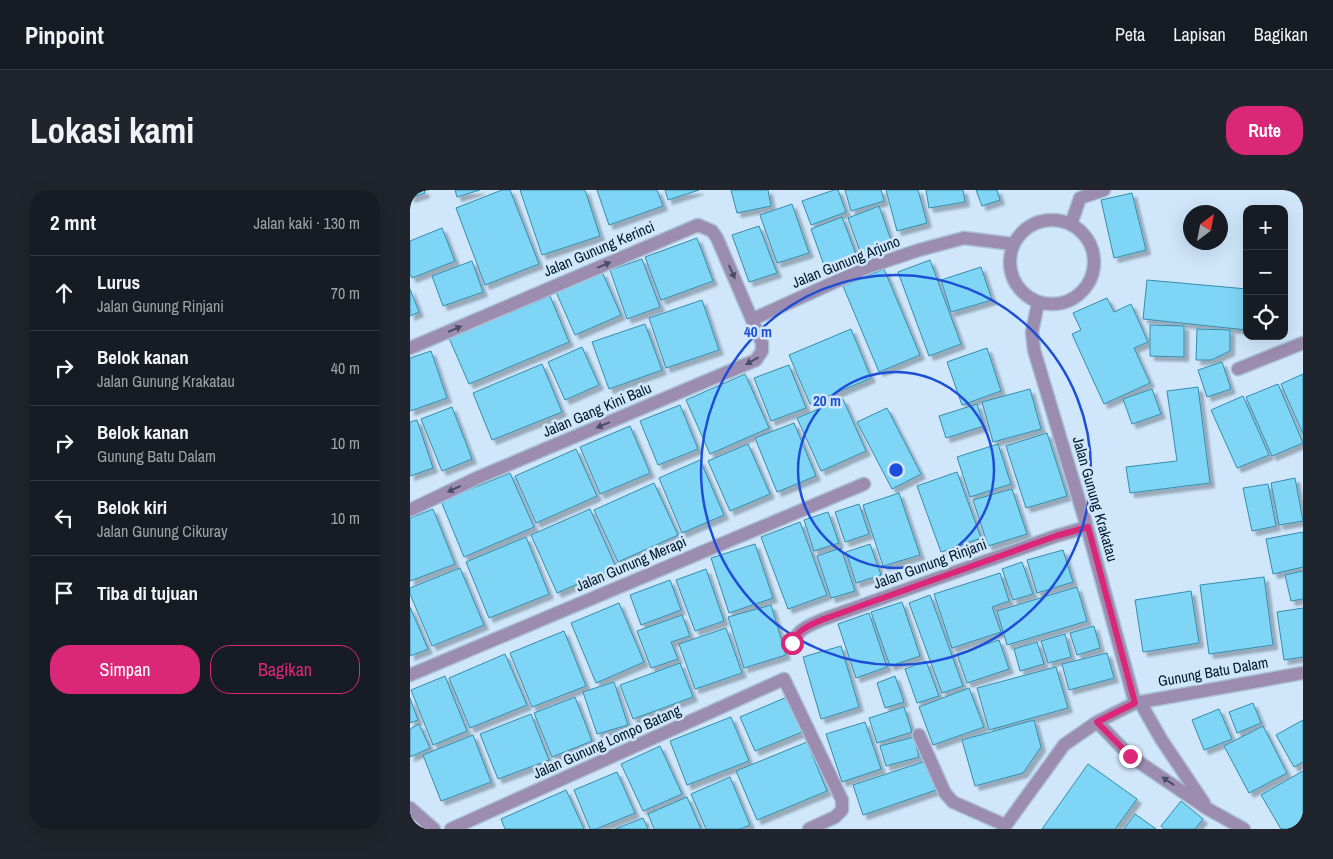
<!DOCTYPE html>
<html lang="id">
<meta charset="utf-8">
<style>
body{margin:0;font-family:"Archivo Narrow",sans-serif;background:#20242c;color:#f1f3f6}
.controls{position:absolute;right:15px;top:15px;display:grid;overflow:hidden;border-radius:10px;box-shadow:0 5px 20px #0002}
.controls button{width:45px;height:45px;display:grid;place-items:center;padding:0;border:0;border-bottom:1px solid #363941;background:#171b24;color:#f1f3f6;font:25px sans-serif}
.compass{position:absolute;left:773px;top:15px;width:45px;height:45px;border-radius:50%;background:#171b24;box-shadow:0 5px 20px #0002;rotate:32deg}
.stop{position:absolute;width:15px;height:15px;margin:-11px;border:4px solid #db2777;border-radius:50%;background:#fff}
.stop.end{background:#db2777;border-color:#fff;box-shadow:0 1px 5px #0008}
.list{margin:0;padding:0;list-style:none}
h2{display:flex;justify-content:space-between;align-items:center;height:65px;margin:0;padding:0 20px;font-size:21px}
h2 small{font-size:16px;font-weight:400;color:#9ea1a6}
.list li{display:grid;grid-template-columns:32px 1fr auto;gap:15px;align-items:center;box-sizing:border-box;height:75px;padding:0 20px;border-top:1px solid #363941}
.list b{display:block;font-size:19px;white-space:nowrap}
.list p{margin:0;font-size:16px;white-space:nowrap;color:#9ea1a6}
.list em{font-size:16px;font-style:normal;color:#9ea1a6}
.actions{display:flex;gap:10px;padding:15px 20px}
.actions a{flex:1;padding:11px 0;border:1px solid #db2777;border-radius:20px;text-align:center;font-size:18px;color:#db2777}
.actions .main{background:#db2777;color:#fff}
.icon{flex:none;width:28px;height:28px;fill:none;stroke:currentColor;stroke-width:2;stroke-linecap:round;stroke-linejoin:round}
.map{position:relative;flex:none;width:893px;height:639px;overflow:hidden;border-radius:20px}
header{display:flex;align-items:center;gap:30px;box-sizing:border-box;height:70px;padding:0 25px;background:#171b24;border-bottom:1px solid #363941}
header strong{font-size:24px}
nav{display:flex;gap:28px;margin-inline-start:auto;font-size:18px}
.intro{display:flex;align-items:center;justify-content:space-between;box-sizing:border-box;height:120px;padding:0 30px}
h1{margin:0;font-size:35px}
.button{padding:12px 22px;border-radius:20px;background:#db2777;color:#fff;font-size:18px;font-weight:700}
main{display:flex;gap:30px;padding:0 30px}
aside{flex:1;background:#171b24;border-radius:20px;box-shadow:0 5px 20px #0002}
.map>svg:first-child{display:block}
.building{fill:#7fd5f6;stroke:#348dac;filter:url(#shadow)}
.lines{fill:none;stroke-linecap:round;stroke-linejoin:round}
.street-casing{stroke:#aac1d6;stroke-width:15}
.street{stroke:#9c8cb0;stroke-width:12}
.oneway{fill:#484d68}
.route{stroke:#db2777;stroke-width:6}
.ring{fill:none;stroke:#1d4ed8;stroke-width:2.5}
.labels{text-anchor:middle;stroke-width:5;stroke-linejoin:round;paint-order:stroke}
.street-label{font-size:15px;fill:#031a2d;stroke:#cfe6fb}
.centre{fill:#1d4ed8;stroke:#cfe6fb;stroke-width:2.5}
.ring-label{font-size:15px;text-anchor:middle;font-weight:bold;fill:#1d4ed8;stroke:#cfe6fb;stroke-width:5;stroke-linejoin:round;paint-order:stroke}
</style>
<header>
<strong>Pinpoint</strong>
<nav><a>Peta</a><a>Lapisan</a><a>Bagikan</a></nav>
</header>
<div class="intro"><h1>Lokasi kami</h1><a class="button">Rute</a></div>
<main>
<aside>
<h2>2 mnt<small>Jalan kaki · 130 m</small></h2>
<ul class="list">
<li><svg class="icon" aria-label="ahead" viewBox="0 0 24 24"><path d="M12 20V5M6 11l6-6 6 6"/></svg><div><b>Lurus</b><p>Jalan Gunung Rinjani</p></div><em>70 m</em></li>
<li><svg class="icon" aria-label="right" viewBox="0 0 24 24"><path d="M7 20v-9h11M14 6l5 5-5 5"/></svg><div><b>Belok kanan</b><p>Jalan Gunung Krakatau</p></div><em>40 m</em></li>
<li><svg class="icon" aria-label="right" viewBox="0 0 24 24"><path d="M7 20v-9h11M14 6l5 5-5 5"/></svg><div><b>Belok kanan</b><p>Gunung Batu Dalam</p></div><em>10 m</em></li>
<li><svg class="icon" aria-label="left" viewBox="0 0 24 24"><path d="M17 20v-9H6M10 6l-5 5 5 5"/></svg><div><b>Belok kiri</b><p>Jalan Gunung Cikuray</p></div><em>10 m</em></li>
<li><svg class="icon" aria-label="arrive" viewBox="0 0 24 24"><path d="M6 21V4h12l-3 4 3 4H6"/></svg><div><b>Tiba di tujuan</b></div></li>
</ul>
<div class="actions"><a class="main">Simpan</a><a>Bagikan</a></div>
</aside>
<div class="map">
<svg width="893" height="639" viewBox="0 0 893 639">
<defs>
<filter id="shadow"><feDropShadow dx="4.5" dy="4.5" stdDeviation="1" flood-color="#0004"/></filter>
</defs>
<rect width="100%" height="100%" fill="#cfe6fb"/>
<path class="building" d="M0 0H14L15 3 0 8Z
M45 0H70L47 7Z
M92 0H100L129 74 75 95 46 18Z
M110 0H175L190 46 132 65Z
M187 0H247L253 16 199 35Z
M255 0H289L258 10Z
M321 0H358L361 16 327 23Z
M424 0H428L436 22 401 35 392 11Z
M435 0H471L474 11 441 21Z
M476 0H508L517 33 487 41Z
M516 0H553L555 12 519 18Z
M566 0H587L590 10 572 16Z
M886 0H893V11L891 12Z
M722 3 736 60 704 68 691 10Z
M382 14 399 63 367 73 350 25Z
M469 16 483 56 452 67 438 28Z
M432 27 447 67 415 78 401 39Z
M349 36 367 83 339 92 322 45Z
M32 38 45 71 2 88 0 84V51Z
M287 48 303 91 251 110 235 67Z
M232 69 250 117 217 129 200 80Z
M520 70 551 154 519 166 488 82Z
M62 71 73 102 33 116 22 86Z
M571 77 582 110 541 122 531 90Z
M474 79 510 165 469 182 433 96Z
M192 82 211 125 165 145 146 102Z
M737 90 837 99V140L733 129Z
M0 99 9 122 0 126Z
M140 106 159 152 59 194 39 148Z
M697 108 704 122 721 114 738 152 724 158 740 193 694 214 662 144 671 140 663 123Z
M292 110 309 160 256 178 239 128Z
M235 134 252 180 199 199 182 152Z
M740 135 774 136V167L740 166Z
M441 139 461 188 400 214 379 165Z
M787 139 820 140V161L801 170H786Z
M172 157 189 195 155 210 138 172Z
M577 158 591 201 552 215 537 172Z
M21 161 37 208 0 221V168Z
M812 172 821 199 797 207 788 180Z
M132 174 152 222 82 250 63 203Z
M379 175 396 218 361 231 344 188Z
M335 184 359 238 300 264 276 210Z
M893 184V244L871 194Z
M868 194 893 253 862 266 836 207Z
M788 197 800 293 720 303 716 277 767 271 757 201Z
M620 199 631 239 583 252 572 212Z
M742 199 751 224 722 234 713 209Z
M833 206 859 265 827 278 801 220Z
M433 209 456 261 411 281 387 228Z
M567 214 574 236 536 248 529 226Z
M270 215 288 259 248 275 230 231Z
M42 217 62 269 32 281 11 229Z
M477 218 511 284 482 299 447 232Z
M7 230 23 278 0 286V232Z
M384 233 406 286 367 302 345 248Z
M220 236 240 283 190 304 170 257Z
M637 243 657 306 616 318 596 256Z
M338 254 360 304 320 321 298 271Z
M588 254 601 294 560 307 547 267Z
M166 259 187 306 126 333 105 286Z
M290 270 314 325 272 343 249 288Z
M547 282 571 348 531 362 507 296Z
M100 283 124 337 54 367 31 311Z
M885 288 893 331 869 335 861 293Z
M244 293 268 345 208 372 184 320Z
M858 294 866 336 842 341 833 298Z
M602 299 617 344 578 356 563 310Z
M489 303 510 365 473 376 453 315Z
M449 314 459 344 435 352 425 322Z
M23 319 45 374 0 391V328Z
M180 319 206 377 147 403 121 345Z
M418 322 429 353 404 361 394 330Z
M390 332 417 405 378 419 351 347Z
M893 342V377L863 384 856 349Z
M116 347 139 404 79 428 56 372Z
M345 354 363 408 319 423 301 368Z
M460 354 471 385 446 393 436 362Z
M431 358 445 401 421 408 407 366Z
M653 360 663 392 627 403 617 370Z
M612 372 623 404 603 410 592 379Z
M50 378 74 435 22 456 0 404V398Z
M296 379 314 431 285 441 266 390Z
M893 381V409L881 411 875 385Z
M590 383 599 411 582 417 591 442 542 458 524 404Z
M854 387 863 455 799 464 790 395Z
M260 390 271 420 231 435 220 405Z
M667 397 677 431 597 455 587 421Z
M781 401 789 453 733 462 725 410Z
M520 405 553 496 532 503 499 413Z
M492 412 510 466 480 476 461 422Z
M209 413 234 472 186 493 161 433Z
M361 415 376 465 334 478 318 427Z
M0 417 18 459 0 466Z
M893 418V467L874 470 867 422Z
M459 423 477 477 446 488 428 434Z
M272 425 280 446 261 452 268 469 241 478 227 441Z
M684 436 690 458 667 465 660 443Z
M316 438 332 483 285 499 269 454Z
M154 441 176 496 122 517 100 463Z
M655 444 661 467 638 473 631 451Z
M589 450 599 479 557 493 547 464Z
M627 452 634 474 610 481 604 459Z
M431 456 449 517 411 529 393 467Z
M697 463 704 488 659 500 652 474Z
M95 464 117 515 60 538 39 488Z
M516 471 529 506 507 513 495 479Z
M270 473 283 507 223 529 210 495Z
M646 477 658 518 579 540 567 498Z
M35 486 57 541 23 555 1 500Z
M485 486 494 512 475 518 467 493Z
M204 492 218 535 187 544 173 502Z
M559 498 574 537 523 555 509 517Z
M165 507 182 551 142 567 124 523Z
M377 507 392 542 345 561 330 527Z
M0 508 8 530 0 533Z
M843 513 851 533 827 543 819 522Z
M494 517 502 542 467 553 459 528Z
M809 519 822 549 794 560 782 530Z
M121 524 139 570 88 589 70 544Z
M321 527 339 571 277 595 260 551Z
M624 530 631 557 613 583 565 596 552 550Z
M893 530V572L884 577 866 545Z
M455 532 471 579 432 592 416 544Z
M9 534 20 558 0 567V539Z
M853 536 877 583 839 603 814 556Z
M63 545 81 592 31 611 13 565Z
M504 547 509 567 476 576 470 556Z
M397 552 417 601 347 630 326 581Z
M250 556 272 604 233 621 211 574Z
M516 571 526 600 453 625 443 595Z
M678 574 727 609 705 639H632Z
M893 581V639H871L851 605Z
M207 582 225 623 186 639H180L164 600Z
M320 587 340 635 330 639H296L281 604Z
M156 600 174 639H95L91 629Z
M277 607 291 639H244L238 624Z
M771 611 793 629 785 639H754L751 636Z
M725 624 746 639H714Z
M233 628 238 639H205Z"/>
<g class="lines">
<defs>
<path id="street" d="M600 72a42 42 0 1 1 84 0a42 42 0 1 1-84 0Z
M661 34 670 8 694 0
M628 113 622 142 624 160 677 337 725 513
M343 129 458 77 509 60 554 48 603 54
M0 158 288 35 302 41 307 48 352 153V161L346 170 69 287 0 320
M828 179 893 153
M382 453C389 438 400 435 414 429L646 346 677 337
M0 485 454 294
M730 512 751 549 794 613
M687 532 720 566 798 619 834 639
M509 545 535 603 543 612 595 635
M0 618 24 639
M41 639 374 489 432 610V620L425 627 399 639
M593 639 654 555 687 532 725 513 893 483"/>
</defs>
<use href="#street" class="street-casing"/>
<use href="#street" class="street"/>
</g>
<defs><path id="oneway-solid" d="M-6-.8H1V-3.2L6.5 0L1 3.2V.8H-6Z" transform="scale(1.25)"/></defs>
<g class="oneway">
<use href="#oneway-solid" transform="translate(194 75) rotate(-23)"/>
<use href="#oneway-solid" transform="translate(322 82) rotate(66)"/>
<use href="#oneway-solid" transform="translate(45 139) rotate(-23)"/>
<use href="#oneway-solid" transform="translate(342 171) rotate(151)"/>
<use href="#oneway-solid" transform="translate(193 235) rotate(157)"/>
<use href="#oneway-solid" transform="translate(44 299) rotate(155)"/>
<use href="#oneway-solid" transform="translate(758 591) rotate(-146)"/>
</g>
<g class="lines">
<path class="route" d="M382 453C389 438 400 435 414 429L646 346 678 337 725 513 687 532 720 566"/>
</g>
<g class="ring">
<circle cx="486" cy="280" r="98"/>
<circle cx="486" cy="280" r="195"/>
</g>
<g class="labels">
<g class="street-label">
<text transform="translate(189 59) rotate(-23)" y="5">Jalan Gunung Kerinci</text>
<text transform="translate(436 72) rotate(-22)" y="5">Jalan Gunung Arjuno</text>
<text transform="translate(187 220) rotate(-23)" y="5">Jalan Gang Kini Balu</text>
<text transform="translate(685 309) rotate(74)" y="5">Jalan Gunung Krakatau</text>
<text transform="translate(221 374) rotate(-23)" y="5">Jalan Gunung Merapi</text>
<text transform="translate(520 374) rotate(-20)" y="5">Jalan Gunung Rinjani</text>
<text transform="translate(803 482) rotate(-10)" y="5">Gunung Batu Dalam</text>
<text transform="translate(197 552) rotate(-24)" y="5">Jalan Gunung Lompo Batang</text>
</g>
</g>
<circle cx="486" cy="280" r="8" class="centre"/>
<g class="ring-label">
<text x="348" y="147">40 m</text>
<text x="417" y="216">20 m</text>
</g>
</svg>
<div class="controls">
<button>+</button>
<button>−</button>
<button><svg class="icon" aria-label="locate" viewBox="0 0 24 24"><circle cx="12" cy="12" r="6"/><path d="M12 2v4M12 18v4M2 12h4M18 12h4"/></svg></button>
</div>
<svg class="compass" viewBox="-18 -18 36 36"><path d="M0-13l5 13h-10z" fill="#e53935"/><path d="M0 13l5-13h-10z" fill="#9ea1a6"/></svg>
<div class="stop" style="left:382px;top:453px"></div>
<div class="stop end" style="left:720px;top:566px"></div>
</div>
</main>
